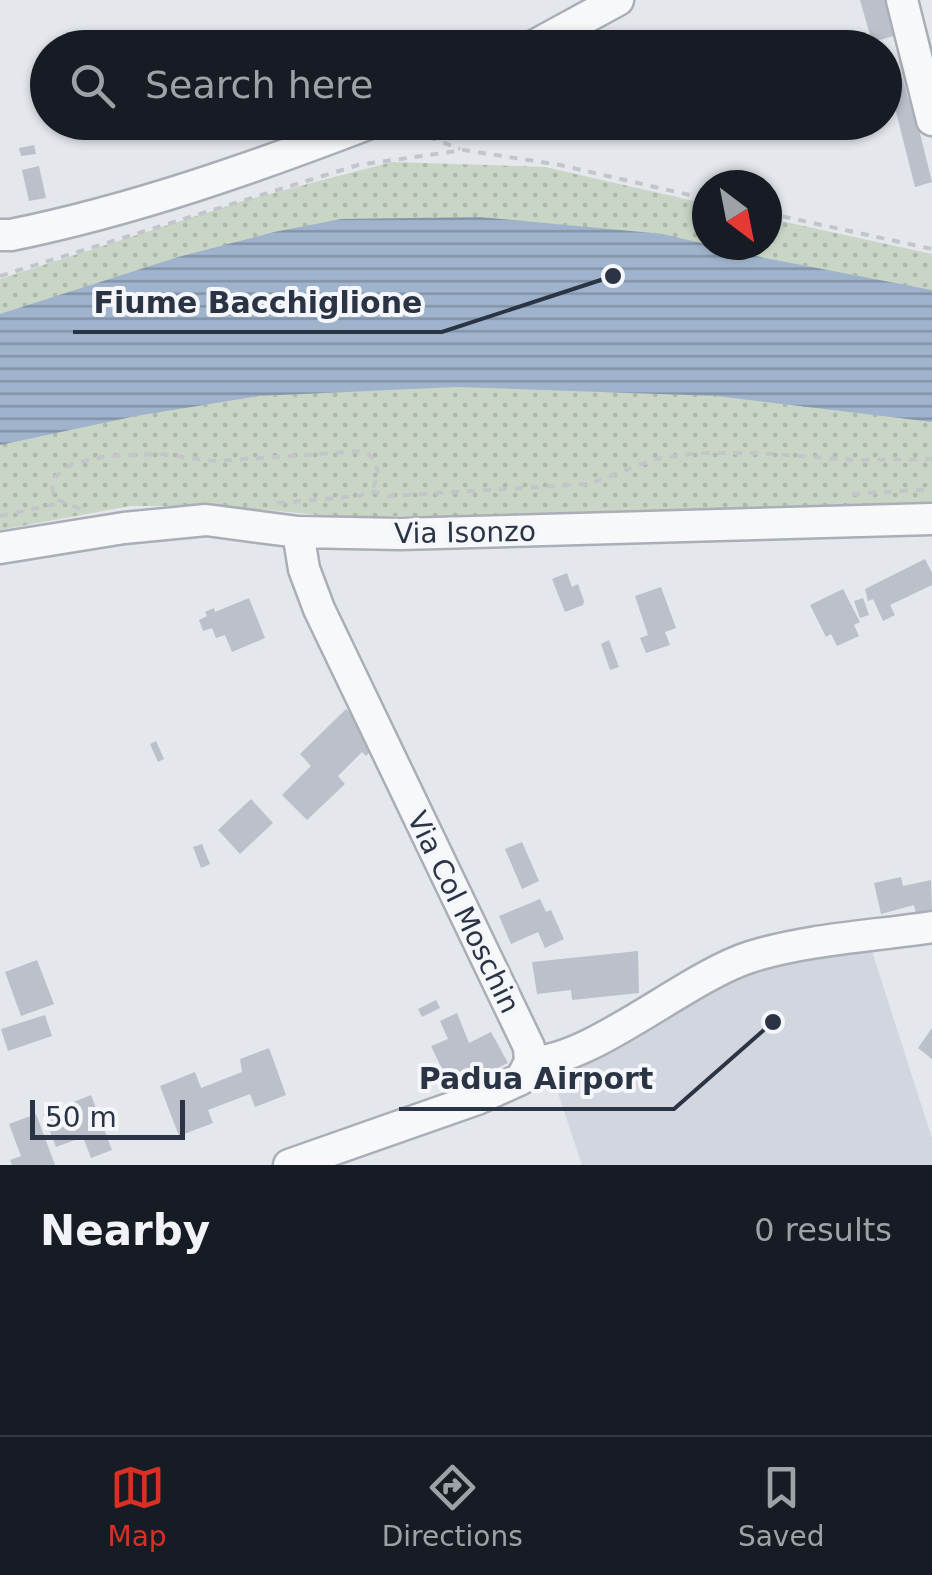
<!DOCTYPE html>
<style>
body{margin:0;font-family:"DejaVu Sans",sans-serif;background:#20242c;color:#f1f3f6}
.compass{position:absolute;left:692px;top:170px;width:90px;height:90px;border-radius:50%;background:#171b24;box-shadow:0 2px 8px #0004;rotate:148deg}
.scale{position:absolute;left:30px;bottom:25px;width:155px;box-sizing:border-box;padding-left:10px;border:5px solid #2b3445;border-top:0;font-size:28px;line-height:35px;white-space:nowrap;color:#2b3445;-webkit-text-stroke:8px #f4f6f9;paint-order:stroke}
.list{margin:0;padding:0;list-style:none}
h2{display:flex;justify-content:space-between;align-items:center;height:130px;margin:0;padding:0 40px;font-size:42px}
h2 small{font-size:32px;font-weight:400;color:#9ea1a6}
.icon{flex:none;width:55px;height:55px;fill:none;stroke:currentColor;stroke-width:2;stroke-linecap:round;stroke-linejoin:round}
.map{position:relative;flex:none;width:932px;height:1165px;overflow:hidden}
.search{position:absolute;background:#171b24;box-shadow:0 2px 8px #0004;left:30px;right:30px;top:30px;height:110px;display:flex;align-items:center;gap:25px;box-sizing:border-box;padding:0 35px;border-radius:55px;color:#9ea1a6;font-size:38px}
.sheet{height:270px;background:#171b24}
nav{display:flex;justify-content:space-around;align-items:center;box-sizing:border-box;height:140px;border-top:2px solid #363941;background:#171b24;font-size:28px;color:#9ea1a6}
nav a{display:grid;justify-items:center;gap:5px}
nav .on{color:#d93025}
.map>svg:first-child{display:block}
.built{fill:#d2d6de}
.grass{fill:url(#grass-dots)}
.water{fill:url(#water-rules)}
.building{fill:#bbc0ca}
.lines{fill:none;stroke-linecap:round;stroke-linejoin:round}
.minor-casing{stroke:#a9aeb7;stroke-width:35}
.path{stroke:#c2c5cb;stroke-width:4;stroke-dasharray:8 8;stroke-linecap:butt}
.minor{stroke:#f7f8fa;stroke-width:30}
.labels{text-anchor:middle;stroke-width:8;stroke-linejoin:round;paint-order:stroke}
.street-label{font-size:28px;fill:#2b3445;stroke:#f4f6f9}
.leader{fill:none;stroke:#2b3445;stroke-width:4}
.callout-dot{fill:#2b3445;stroke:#f4f6f9;stroke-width:4}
.callout-label{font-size:30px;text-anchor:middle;font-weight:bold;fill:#2b3445;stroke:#f4f6f9;stroke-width:8;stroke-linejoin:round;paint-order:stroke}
</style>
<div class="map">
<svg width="932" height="1165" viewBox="0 0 932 1165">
<defs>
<pattern id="grass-dots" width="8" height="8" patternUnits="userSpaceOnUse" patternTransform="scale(2.5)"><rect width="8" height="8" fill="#c9d6c5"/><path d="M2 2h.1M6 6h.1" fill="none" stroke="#adb8ab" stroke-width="1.8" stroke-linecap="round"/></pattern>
<pattern id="water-rules" width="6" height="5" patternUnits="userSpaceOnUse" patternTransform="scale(2.5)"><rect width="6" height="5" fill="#9fb4cc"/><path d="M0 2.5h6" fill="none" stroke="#8293a7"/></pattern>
</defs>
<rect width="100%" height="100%" fill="#e4e7ec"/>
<path class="built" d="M870 945 932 1138V1165H582L552 1075 751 970Z"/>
<path class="grass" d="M392 162 545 167 707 204V245H767V218L932 254V506L715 516H330L225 506H130L0 530V279L246 200Z"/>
<path class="water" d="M480 217 663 234 765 258 932 290V422L716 396 456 387 259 396 136 416 0 445V314L178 257 274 232 341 219Z"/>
<path class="building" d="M860 0H885L894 36 872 42Z
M888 48 894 71 900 69 908 98 911 97 932 182 915 187 893 100 886 102 884 49Z
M34 145 36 154 21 156 19 148Z
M39 166 46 198 29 201 22 170Z
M925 559 932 573V585L890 605 895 615 883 621 873 599 868 601 865 589Z
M567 573 572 587 578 584 584 601 583 605 565 612 552 579Z
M661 587 676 628 665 632 670 645 646 653 640 638 648 635 635 596Z
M843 589 860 622 854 625 859 636 837 646 831 634 826 637 810 605Z
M249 598 265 638 232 652 225 635 216 638 212 628 203 631 199 620 207 616 205 612 214 608 215 612Z
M863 598 869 615 860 618 854 601Z
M609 640 619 667 610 670 601 644Z
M346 709 376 739 368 747 372 750 366 756 362 752 338 776 345 784 307 820 282 795 311 766 300 754Z
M156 741 164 759 158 762 150 744Z
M251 799 273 823 240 854 218 830Z
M522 842 539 881 522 889 505 849Z
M202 844 210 864 201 868 193 847Z
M901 877 903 886 931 880 932 911 916 914 914 905 881 914 874 883Z
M540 899 546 912 551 910 564 939 545 948 538 932 511 944 499 916Z
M638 951 639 993 572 1000 571 990 537 994 532 962Z
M37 960 54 1004 21 1016 5 972Z
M436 1000 440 1008 422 1017 418 1009Z
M457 1013 469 1043 491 1032 508 1063 452 1090 431 1046 448 1039 440 1021Z
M45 1015 52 1036 8 1051 1 1029Z
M932 1028V1059L918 1048Z
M269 1048 286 1095 255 1107 250 1094 208 1110 213 1123 179 1136 160 1086 195 1072 201 1088 242 1072 240 1059Z
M91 1095 112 1150 91 1158 83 1137 56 1147 43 1114Z
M36 1114 55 1165H12L10 1160 21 1156 9 1124Z"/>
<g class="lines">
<defs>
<path id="minor" d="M902 0 932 120
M530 48 618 0
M0 235H11C134 210 256 167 373 122
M298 532 304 569 319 609 529 1047 530 1062
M0 548 124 528 206 520 298 532 400 534 932 519
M530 1062C591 1062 685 978 750 957 807 939 873 936 932 927
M289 1165 477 1099 521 1079 530 1062"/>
</defs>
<use href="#minor" class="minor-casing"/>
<path class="path" d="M397 132 424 135 460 149
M767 213 932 249
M0 276 358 165 464 150 560 165 707 199
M852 494 932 489
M277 503 359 496 371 491 388 496 589 484 655 459 699 453H760L853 460 932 459
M80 509 56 499 52 490 55 477 72 464 106 456 160 454 215 461 364 451 374 459 379 475 372 490
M0 516 60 503"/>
<use href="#minor" class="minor"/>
</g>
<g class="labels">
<g class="street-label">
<text transform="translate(465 532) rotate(-1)" y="10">Via Isonzo</text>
<text transform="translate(464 912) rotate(64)" y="10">Via Col Moschin</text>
</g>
</g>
<path class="leader" d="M613 276L442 332H73M773 1022L674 1109H399"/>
<g class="callout-dot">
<circle cx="613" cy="276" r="10"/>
<circle cx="773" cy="1022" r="10"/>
</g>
<g class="callout-label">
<text x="258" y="313">Fiume Bacchiglione</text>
<text x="536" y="1089">Padua Airport</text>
</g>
</svg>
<svg class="compass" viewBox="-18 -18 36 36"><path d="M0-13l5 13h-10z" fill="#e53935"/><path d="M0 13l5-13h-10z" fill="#9ea1a6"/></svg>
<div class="scale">50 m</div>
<div class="search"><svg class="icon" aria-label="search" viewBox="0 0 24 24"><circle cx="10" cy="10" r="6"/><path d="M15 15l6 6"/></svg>Search here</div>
</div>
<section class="sheet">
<h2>Nearby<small>0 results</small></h2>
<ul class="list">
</ul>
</section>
<nav>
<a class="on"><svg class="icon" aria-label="map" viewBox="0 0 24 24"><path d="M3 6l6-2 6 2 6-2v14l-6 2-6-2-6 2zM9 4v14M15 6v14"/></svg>Map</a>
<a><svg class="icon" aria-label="directions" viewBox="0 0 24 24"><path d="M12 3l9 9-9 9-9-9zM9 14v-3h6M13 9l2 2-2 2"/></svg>Directions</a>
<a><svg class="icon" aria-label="saved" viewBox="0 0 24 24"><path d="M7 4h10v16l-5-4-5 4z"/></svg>Saved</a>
</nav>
